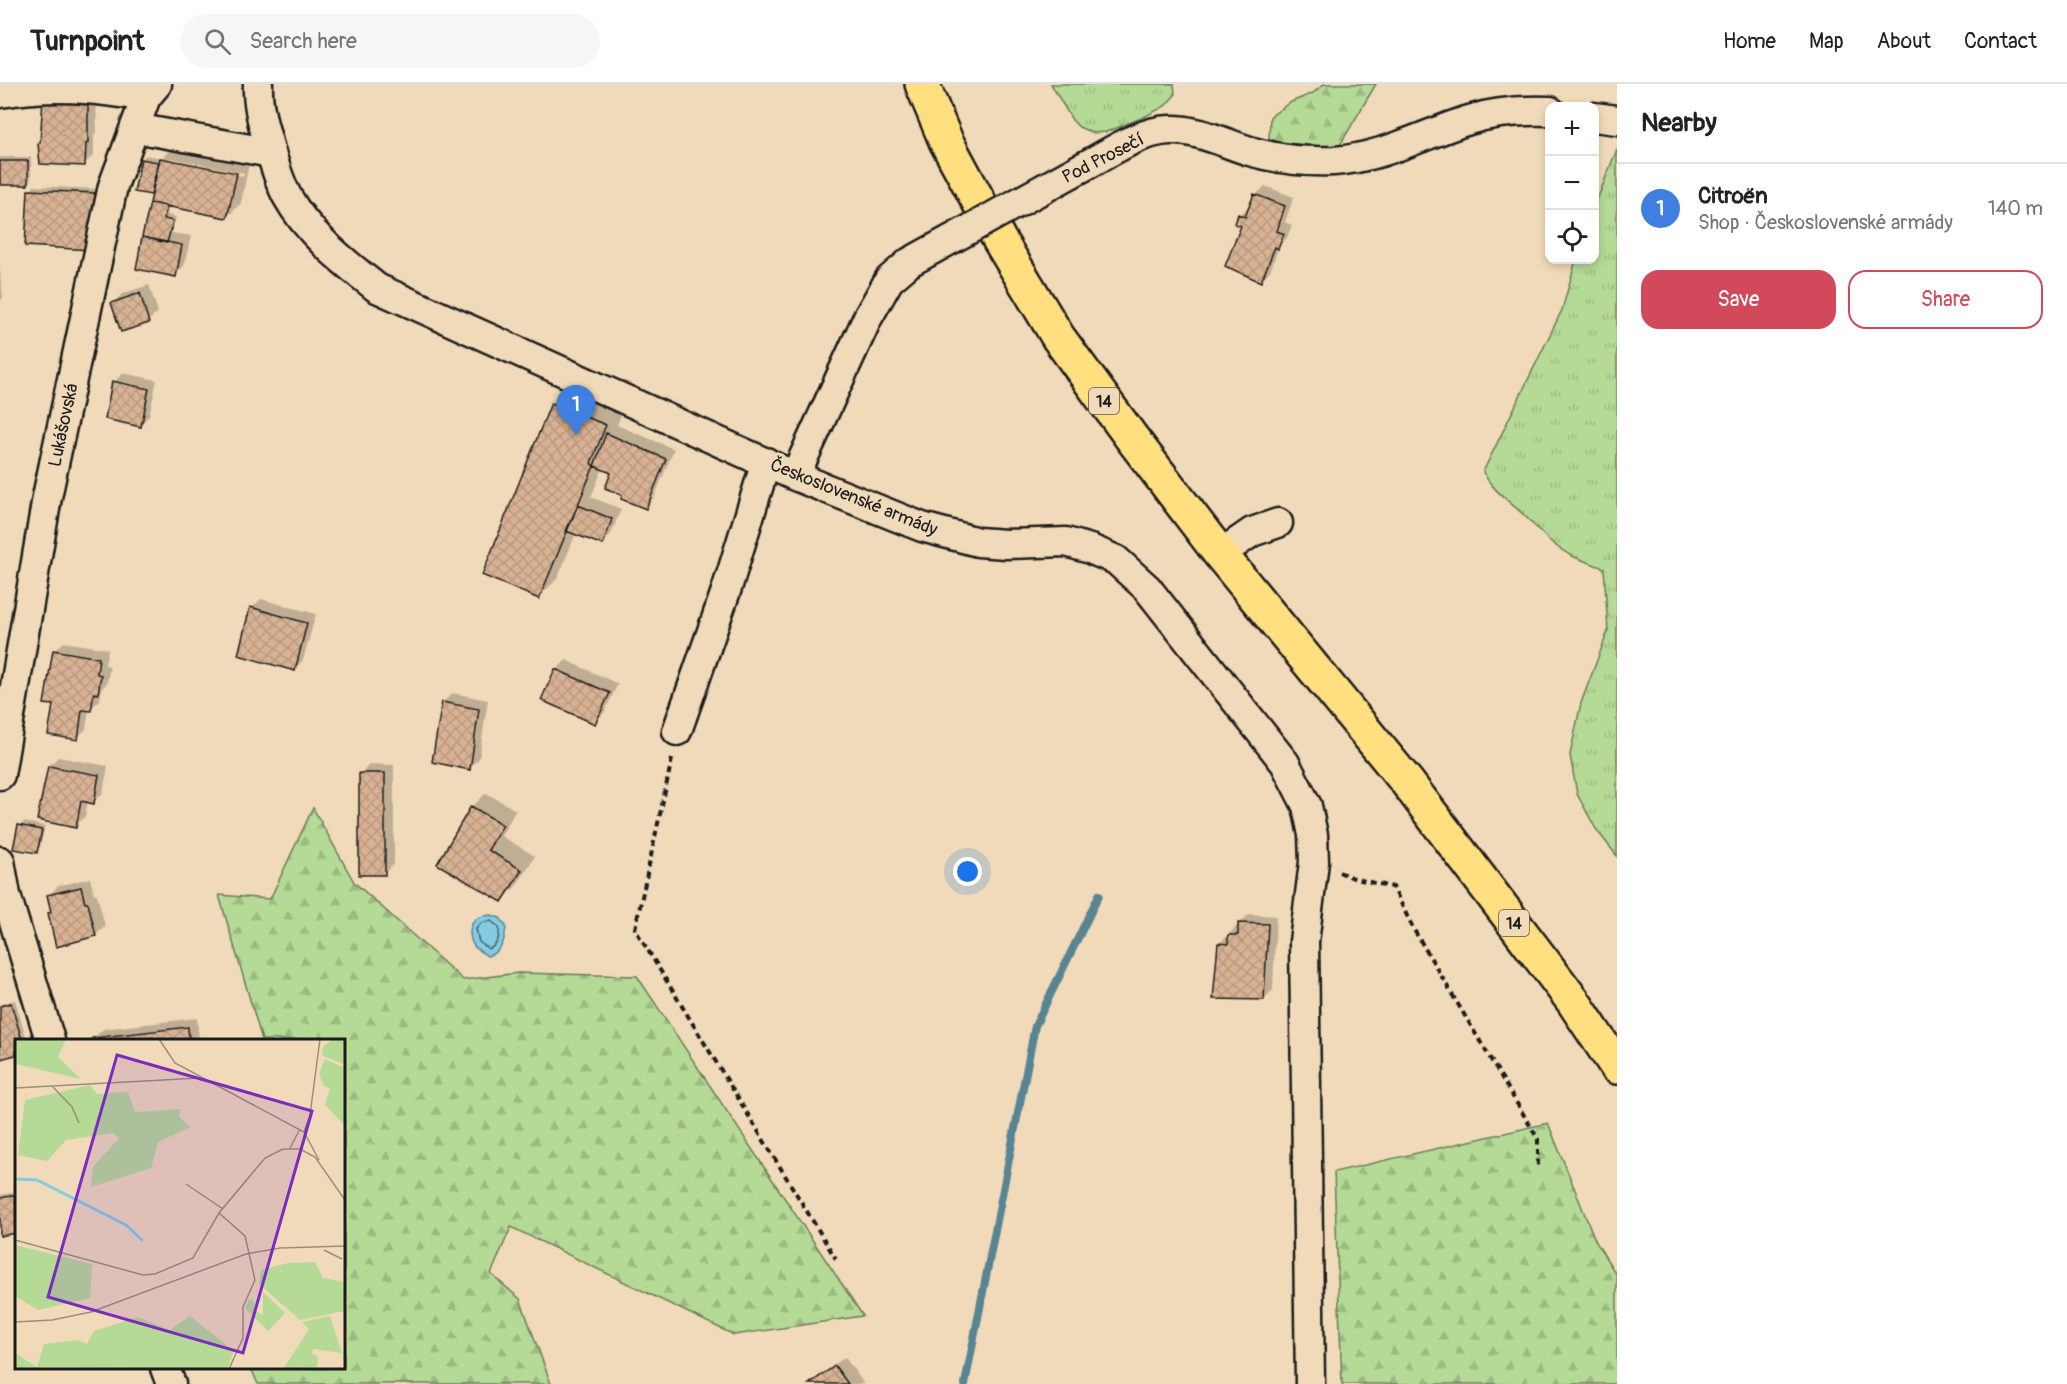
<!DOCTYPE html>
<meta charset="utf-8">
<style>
body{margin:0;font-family:Pangolin,sans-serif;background:#f6f6f6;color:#222}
.controls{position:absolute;right:18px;top:18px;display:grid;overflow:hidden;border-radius:12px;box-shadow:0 3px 9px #0003}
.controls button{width:54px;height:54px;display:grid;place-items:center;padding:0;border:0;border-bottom:2px solid #e0e0e0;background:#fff;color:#222;font:30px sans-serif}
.you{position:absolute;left:968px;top:788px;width:21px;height:21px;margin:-15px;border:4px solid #fff;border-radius:50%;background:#1a73e8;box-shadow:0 0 0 9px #1a73e833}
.badge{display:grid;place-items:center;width:39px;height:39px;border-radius:50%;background:#d1495b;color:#fff;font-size:20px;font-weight:700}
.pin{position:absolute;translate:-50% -50px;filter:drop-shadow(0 2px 3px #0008)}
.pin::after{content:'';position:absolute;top:32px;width:21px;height:18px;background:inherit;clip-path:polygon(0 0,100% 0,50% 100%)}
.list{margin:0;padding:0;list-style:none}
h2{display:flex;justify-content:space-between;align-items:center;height:78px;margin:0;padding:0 24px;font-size:26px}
h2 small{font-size:20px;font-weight:400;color:#767676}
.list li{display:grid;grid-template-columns:39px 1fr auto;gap:18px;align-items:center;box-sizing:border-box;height:90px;padding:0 24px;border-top:2px solid #e0e0e0}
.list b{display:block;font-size:22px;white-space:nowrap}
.list p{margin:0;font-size:20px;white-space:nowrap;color:#767676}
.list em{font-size:20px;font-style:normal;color:#767676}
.actions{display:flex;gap:12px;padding:18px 24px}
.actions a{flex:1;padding:14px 0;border:2px solid #d1495b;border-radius:18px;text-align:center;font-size:21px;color:#d1495b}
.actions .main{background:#d1495b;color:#fff}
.icon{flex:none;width:33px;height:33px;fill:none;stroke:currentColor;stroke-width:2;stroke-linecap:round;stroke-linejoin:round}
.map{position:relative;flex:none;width:1617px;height:1300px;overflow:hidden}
header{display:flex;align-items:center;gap:36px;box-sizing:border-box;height:84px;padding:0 30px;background:#fff;border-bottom:2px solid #e0e0e0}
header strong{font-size:28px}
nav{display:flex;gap:33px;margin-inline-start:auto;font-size:21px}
.search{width:420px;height:54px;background:#f6f6f6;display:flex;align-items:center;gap:15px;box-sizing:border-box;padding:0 21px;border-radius:33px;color:#767676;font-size:22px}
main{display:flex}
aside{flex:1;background:#fff}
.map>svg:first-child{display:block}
.grass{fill:url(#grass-tufts);stroke:#687b59;stroke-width:1.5}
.forest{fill:url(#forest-firs);stroke:#687b59;stroke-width:1.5}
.water{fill:#82cbe3;stroke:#598593;stroke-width:1.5}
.shadow{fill:#0003;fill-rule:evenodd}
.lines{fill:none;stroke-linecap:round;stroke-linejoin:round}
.shore{stroke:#45626c;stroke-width:1.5}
.stream{stroke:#598593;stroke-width:8}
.building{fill:url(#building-cross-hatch);stroke:#1c1c1c;stroke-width:1.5}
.minor-casing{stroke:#1c1c1c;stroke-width:33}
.major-casing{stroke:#1c1c1c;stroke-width:38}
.path{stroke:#1c1c1c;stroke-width:4;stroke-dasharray:6 4.5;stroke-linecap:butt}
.minor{stroke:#f1dab9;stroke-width:28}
.major{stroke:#ffdf80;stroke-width:33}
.minor-bridge-casing{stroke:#1c1c1c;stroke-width:33;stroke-linecap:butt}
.minor-bridge{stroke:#f1dab9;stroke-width:28}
.labels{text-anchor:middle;stroke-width:6;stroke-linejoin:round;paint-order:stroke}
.shield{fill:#f1dab9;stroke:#5c554b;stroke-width:1.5}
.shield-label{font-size:16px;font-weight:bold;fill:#1c1c1c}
.street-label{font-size:18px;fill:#1c1c1c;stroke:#f1dab9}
.inset-river{fill:none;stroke:#82cbe3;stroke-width:3}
.inset-road{fill:none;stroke:#9c8e7a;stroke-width:1.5}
.view{fill:#7b2cbf;fill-opacity:0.15;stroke:#7b2cbf;stroke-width:3}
.inset-edge{fill:none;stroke:#1c1c1c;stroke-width:3}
</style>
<header>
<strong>Turnpoint</strong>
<div class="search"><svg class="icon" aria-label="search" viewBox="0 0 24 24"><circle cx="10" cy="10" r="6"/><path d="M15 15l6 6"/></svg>Search here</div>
<nav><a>Home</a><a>Map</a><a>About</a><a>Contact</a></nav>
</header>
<main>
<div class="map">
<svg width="1617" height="1300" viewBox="0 0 1617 1300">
<defs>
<pattern id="grass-tufts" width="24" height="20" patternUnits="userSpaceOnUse" patternTransform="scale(1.5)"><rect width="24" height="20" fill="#b4da96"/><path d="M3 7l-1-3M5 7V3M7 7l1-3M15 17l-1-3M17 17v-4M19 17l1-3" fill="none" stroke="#9aba81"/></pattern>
<pattern id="forest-firs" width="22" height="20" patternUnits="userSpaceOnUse" patternTransform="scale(1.5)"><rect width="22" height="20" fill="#b4da96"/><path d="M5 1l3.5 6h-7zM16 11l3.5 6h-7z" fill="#9aba81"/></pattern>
<pattern id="building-cross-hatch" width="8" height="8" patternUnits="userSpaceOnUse" patternTransform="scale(1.5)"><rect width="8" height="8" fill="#d8b293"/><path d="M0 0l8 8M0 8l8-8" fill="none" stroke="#b9987e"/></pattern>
</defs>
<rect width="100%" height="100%" fill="#f1dab9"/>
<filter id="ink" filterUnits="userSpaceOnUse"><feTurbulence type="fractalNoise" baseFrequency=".0167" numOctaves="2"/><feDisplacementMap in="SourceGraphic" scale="12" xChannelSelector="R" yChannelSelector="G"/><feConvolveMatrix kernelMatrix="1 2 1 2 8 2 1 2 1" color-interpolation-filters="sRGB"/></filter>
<g filter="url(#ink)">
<path class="grass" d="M1051 0H1174L1175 11 1165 22 1144 33 1106 48 1093 49 1079 43 1072 36Z
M1617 65V772L1596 745 1577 710 1570 671 1581 619 1608 547 1604 484C1593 480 1581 476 1570 471 1551 461 1539 446 1524 431 1509 417 1493 407 1483 388L1562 226 1576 176H1594L1595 121Z"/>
<path class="forest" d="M1324 0H1376L1340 61 1332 65 1276 58 1269 54 1270 33 1289 19 1313 9Z
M313 724 354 798 463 896 518 889 637 892 863 1232 734 1251 511 1143 491 1190 520 1215 551 1300H258L251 1284H344V956H262L219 811 270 815Z
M1548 1039 1596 1158 1617 1192V1300H1342L1334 1088Z"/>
<path class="water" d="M491 831 500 834 506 842C505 856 502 869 487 872 483 869 477 866 474 862 471 858 470 852 470 848 471 834 480 832 491 831Z"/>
<path class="shadow" d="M96 8 97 48 94 51V71L84 80 42 58Z
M175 60 250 75 241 119 227 133 169 121 167 131 176 133 172 149 191 152 184 182 175 191 153 110 136 107 142 75 146 71 162 74ZM169 74 244 89V92L169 77Z
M0 73H31V95L27 100H0Z
M34 102 98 105 94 160 30 107Z
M1265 102 1294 113 1285 138 1292 141 1287 154 1280 160 1270 187 1261 196 1240 131 1249 122 1251 123 1256 111Z
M0 184 3 214 0 217Z
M149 201 158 228 148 237 113 219 122 210Z
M123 289 157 296 149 332 140 341 114 298Z
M571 301 624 323 617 341 674 365 654 414 645 423 623 411 613 388 603 384 591 413 621 425 611 450 602 460 576 449 558 494 539 513 484 490 552 319Z
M261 515 316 530 303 576 294 585 252 524Z
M64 558 108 565 105 581 110 582 107 599 102 604 100 616 89 626 86 645 77 654 54 620V567Z
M566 576 618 600 604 629 595 638 543 615 556 586Z
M453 609 488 616 479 675 469 684 443 618Z
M58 673 108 682 103 709 93 718 88 717 85 733 75 742 49 682Z
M370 680 394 681V780L384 790 361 689Z
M486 709 516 726 501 752 535 772 516 802 502 817 439 779 472 723Z
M24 738 45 742 40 763 36 767 20 742Z
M90 794 94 810H97L105 842 96 851 52 827 48 812 58 802Z
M1249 830 1276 832 1273 906 1264 915 1219 860Z
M15 916 27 956H16V969L2 973 3 976 0 980V920Z
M197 934 199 956H94V954L103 945Z
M16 1108V1147L0 1151V1111Z
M845 1273 864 1300H810L817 1293Z"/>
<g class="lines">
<path class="shore" d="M491 837 499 843C500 852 498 861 489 865L479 858 476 845 481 839Z"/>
<path class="stream" d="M965 1300 1035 942 1099 811"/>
</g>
<path class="building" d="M43 15 88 17V59L86 60 85 82 40 80 38 60 40 59Z
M160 74 237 89 227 134 150 119Z
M141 75 158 78 151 111 134 108Z
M0 77H28V101H0Z
M28 106 95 109 90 166 25 162Z
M1254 110 1285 122 1277 147 1284 150 1278 165 1275 163 1261 198 1225 182 1241 142 1235 140 1238 130 1245 133Z
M150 119 167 122 164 135 173 137 167 159 142 153Z
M142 153 182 161 176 193 136 185Z
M140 209 149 239 121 248 111 219Z
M112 297 149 305 141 343 105 335Z
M551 319 606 341 591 379 594 382 539 515 482 491Z
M606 349 666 375 646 425 621 415 622 411 605 404 611 389 594 382Z
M578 421 612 435 603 461 566 447Z
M250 523 307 539 295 587 238 571Z
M53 566 99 574 97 590 101 591 98 610 94 609 91 627 82 626 78 656 48 651 53 621 44 620Z
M555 585 610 609 595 640 541 616Z
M442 618 479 625 470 686 432 678Z
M48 682 99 691 94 720 81 717 76 744 37 736Z
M359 689H385V791H359Z
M471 722 503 741 488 766 522 786 502 818 437 780Z
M18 741 42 746 37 769 13 765Z
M81 803 85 819H88L96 852 56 863 48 829 51 828 47 811Z
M1238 839 1268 840 1264 916 1213 915 1218 859 1228 860V851H1238Z
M11 919 22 956H16V971L0 975V922Z
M188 943 189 956H93L92 954Z
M16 1111V1149L0 1152V1114Z
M835 1282 848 1300H809Z"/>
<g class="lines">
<defs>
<path id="minor" d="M258 0C257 18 262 38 267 55 272 73 278 95 287 112 308 150 343 177 377 204L795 392 922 443 978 458 1006 460 1066 458 1090 465 1116 476 1147 504 1285 679 1307 722 1313 751 1314 778 1304 858 1310 1300
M0 9C53 0 94 4 146 13
M1594 33 1617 36
M135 44 271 69
M1079 85C1107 71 1138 47 1170 46 1199 45 1225 60 1253 68 1278 75 1309 78 1334 77 1382 74 1424 50 1469 36 1494 28 1523 26 1550 27
M795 392 868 233 889 196 910 178
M1220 470 1252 448 1278 439
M677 647 727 504 766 378
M0 691 47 413 113 102 146 13 157 0
M0 777 6 811 50 956
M165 1284 171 1300"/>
<path id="major" d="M922 0 946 57 1000 157 1058 253 1131 353 1220 470 1407 698 1573 917 1617 983"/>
</defs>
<use href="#minor" class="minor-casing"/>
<use href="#major" class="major-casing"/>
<path class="path" d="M672 675 635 845 836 1175
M1339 788 1356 795 1393 803 1414 846 1538 1055V1086"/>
<use href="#minor" class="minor"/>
<use href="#major" class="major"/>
<defs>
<path id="minor-bridge" d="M910 178 1079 85"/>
</defs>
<use href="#minor-bridge" class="minor-bridge-casing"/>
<use href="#minor-bridge" class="minor-bridge"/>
</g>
</g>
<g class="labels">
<g class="shield">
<rect x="1089" y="304" width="30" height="26" rx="4.5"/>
<rect x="1499" y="826" width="30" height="26" rx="4.5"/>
</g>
<g class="shield-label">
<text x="1104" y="323">14</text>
<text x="1514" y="845">14</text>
</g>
<g class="street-label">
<text transform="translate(1103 74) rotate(-27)" y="6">Pod Prosečí</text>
<text transform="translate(63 341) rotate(-78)" y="6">Lukášovská</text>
<text transform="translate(854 413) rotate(22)" y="6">Československé armády</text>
</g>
</g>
<g transform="translate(15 955)">
<rect width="330" height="330" fill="#f1dab9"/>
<path d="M318 0H330V26L307 16 308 8ZM310 20 330 29V87L310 66 315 49 309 47 304 35ZM300 223 308 239 330 243V272L285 281 244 245 246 231 273 224ZM175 277 219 312 212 330 22 328 29 305 64 301 72 305 79 292 123 278 155 291ZM315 277 327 314 298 310 297 315 303 317 302 328 268 330 294 290 287 283Z" fill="#b4da96"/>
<path d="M0 0H51L43 18 66 40 0 25ZM75 46 82 55 113 53 120 73 166 70 164 77 175 88 143 103 136 129 76 148 78 128 104 99 98 94 51 101 32 122 3 116 10 61ZM0 206 77 225 75 259 23 271 0 257ZM248 253 270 274 253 292 230 269 234 260 238 261 241 272 248 276ZM0 314 22 328 28 330H0Z" fill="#b4da96"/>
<path class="inset-river" d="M0 140 22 141 111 186 128 202"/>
<path class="inset-road" d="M144 0 160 24 289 93 304 121M38 48 57 68 64 84M0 49 185 39M289 93 295 76 305 0M275 109 285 90M171 145 208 170M204 174 230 197 240 241 228 268V299L214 330M0 201 128 236 140 235 178 219 204 174 250 119 268 110H285L300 118 330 161M309 211 327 220M0 283 37 281 76 273 231 215 265 209 330 207"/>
<path class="view" d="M102 16 297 72 228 314 33 258Z"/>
<rect width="330" height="330" class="inset-edge"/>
</g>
</svg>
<div class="controls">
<button>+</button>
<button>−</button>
<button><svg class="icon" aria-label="locate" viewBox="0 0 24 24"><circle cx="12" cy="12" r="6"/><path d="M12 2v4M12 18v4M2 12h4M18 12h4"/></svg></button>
</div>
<div class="you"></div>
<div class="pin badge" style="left:576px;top:351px;background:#3f7fe0">1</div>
</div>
<aside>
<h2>Nearby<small></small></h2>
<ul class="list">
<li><span class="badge" style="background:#3f7fe0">1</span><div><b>Citroën</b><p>Shop · Československé armády</p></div><em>140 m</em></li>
</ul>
<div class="actions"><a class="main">Save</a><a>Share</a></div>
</aside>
</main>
